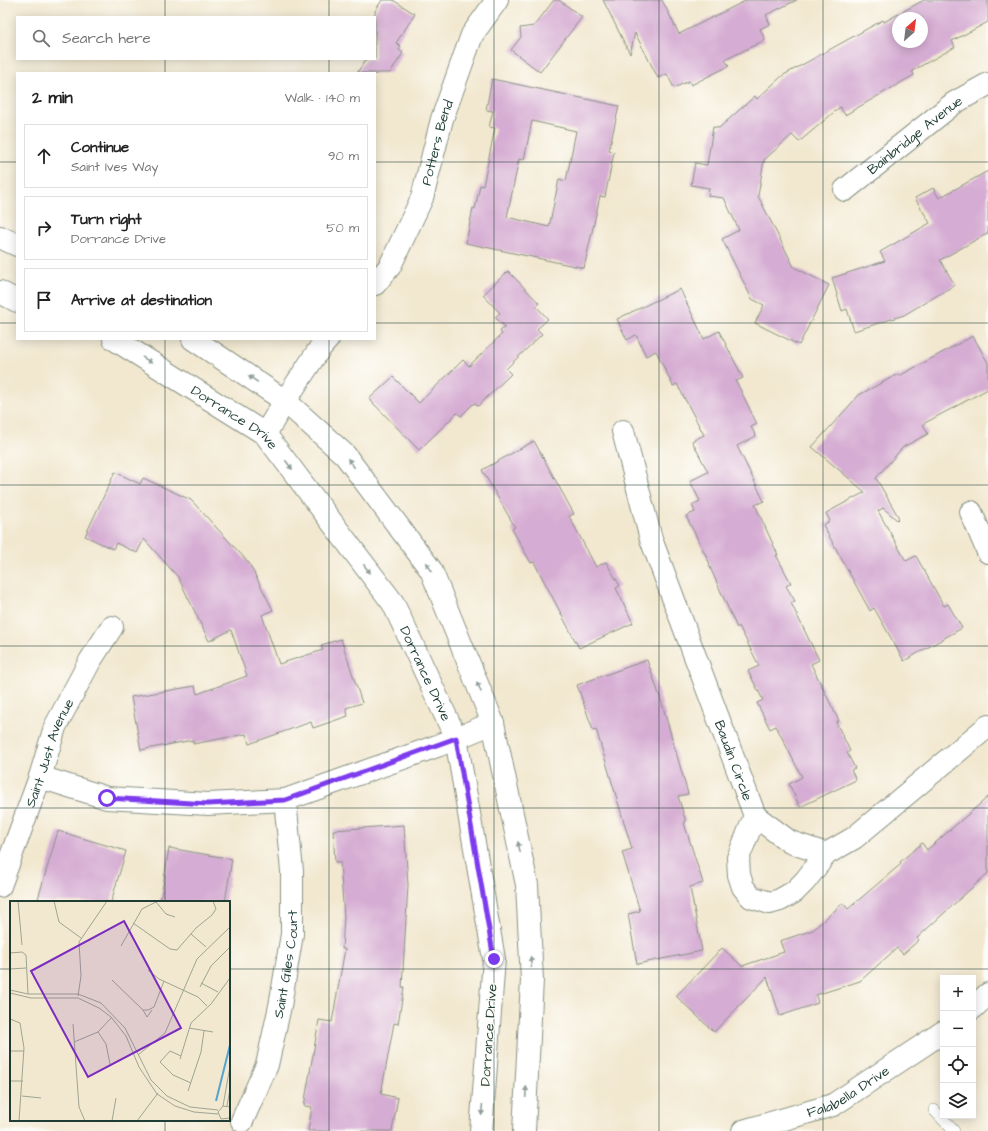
<!DOCTYPE html>
<meta charset="utf-8">
<style>
body{margin:0;font-family:"Architects Daughter",sans-serif;background:#f2f2f2;color:#222}
.controls{position:absolute;right:12px;bottom:12px;display:grid;overflow:hidden;border-radius:0px;box-shadow:0 2px 10px #0003}
.controls button{width:36px;height:36px;display:grid;place-items:center;padding:0;border:0;border-bottom:1px solid #e0e0e0;background:#fff;color:#222;font:20px sans-serif}
.compass{position:absolute;left:892px;top:12px;width:36px;height:36px;border-radius:50%;background:#fff;box-shadow:0 2px 10px #0003;rotate:28deg}
.stop{position:absolute;width:12px;height:12px;margin:-9px;border:3px solid #7c3aed;border-radius:50%;background:#fff}
.stop.end{background:#7c3aed;border-color:#fff;box-shadow:0 1px 4px #0008}
.list{margin:0;padding:0;list-style:none}
h2{display:flex;justify-content:space-between;align-items:center;height:52px;margin:0;padding:0 16px;font-size:17px}
h2 small{font-size:13px;font-weight:400;color:#767676}
.list li{display:grid;grid-template-columns:26px 1fr auto;gap:12px;align-items:center;box-sizing:border-box;height:64px;margin:0 8px 8px;padding:0 8px;border:1px solid #e0e0e0;border-radius:0px}
.list b{display:block;font-size:15px;white-space:nowrap}
.list p{margin:0;font-size:13px;white-space:nowrap;color:#767676}
.list em{font-size:13px;font-style:normal;color:#767676}
.icon{flex:none;width:22px;height:22px;fill:none;stroke:currentColor;stroke-width:2;stroke-linecap:round;stroke-linejoin:round}
.map{position:relative;flex:none;width:988px;height:1131px;overflow:hidden}
.search{position:absolute;background:#fff;box-shadow:0 2px 10px #0003;left:16px;top:16px;width:360px;height:44px;display:flex;align-items:center;gap:10px;box-sizing:border-box;padding:0 14px;border-radius:0px;color:#767676;font-size:15px}
.panel{position:absolute;background:#fff;box-shadow:0 2px 10px #0003;left:16px;top:72px;width:360px;height:268px;border-radius:0px}
.map>svg:first-child{display:block}
.building{fill:#d5acd3;fill-rule:evenodd}
.lines{fill:none;stroke-linecap:round;stroke-linejoin:round}
.lane-casing{stroke:#889282;stroke-width:12}
.street-casing{stroke:#889282;stroke-width:24}
.secondary-casing{stroke:#889282;stroke-width:24}
.lane{stroke:#fff;stroke-width:11}
.street{stroke:#fff;stroke-width:22}
.secondary{stroke:#fff;stroke-width:22}
.oneway{fill:#8f9e9a}
.route{stroke:#7c3aed;stroke-width:5}
.grid{fill:none;stroke:#1f3d34;stroke-width:1;stroke-opacity:0.55}
.labels{text-anchor:middle;stroke-width:3;stroke-linejoin:round;paint-order:stroke}
.street-label{font-size:14px;fill:#1f3d34;stroke:#fdfcf7}
.inset-river{fill:none;stroke:#57a4d0;stroke-width:2}
.inset-road{fill:none;stroke:#9ea492;stroke-width:1}
.view{fill:#7b2cbf;fill-opacity:0.15;stroke:#7b2cbf;stroke-width:2}
.inset-edge{fill:none;stroke:#1f3d34;stroke-width:2}
</style>
<div class="map">
<svg width="988" height="1131" viewBox="0 0 988 1131">
<rect width="100%" height="100%" fill="#fdfcf7"/>
<filter id="ink" filterUnits="userSpaceOnUse"><feTurbulence type="fractalNoise" baseFrequency=".025" numOctaves="2"/><feDisplacementMap in="SourceGraphic" scale="8" xChannelSelector="R" yChannelSelector="G"/><feConvolveMatrix kernelMatrix="1 2 1 2 8 2 1 2 1" color-interpolation-filters="sRGB"/></filter>
<filter id="wash" filterUnits="userSpaceOnUse"><feTurbulence type="fractalNoise" baseFrequency=".012" numOctaves="4" result="noise"/><feDisplacementMap in="SourceGraphic" scale="16" xChannelSelector="R" yChannelSelector="G"/><feGaussianBlur stdDeviation="0.9" result="paint"/><feColorMatrix in="noise" values="0 0 0 0 0 0 0 0 0 0 0 0 0 0 0 0 0 1.4 0 .05"/><feComposite in="paint" operator="in"/></filter>
<g filter="url(#wash)">
<rect width="100%" height="100%" fill="#f2e8d0"/>
<g id="blocks">
<path class="building" d="M382 0H393L415 14 396 43 401 46 399 50 403 53 390 73H376L375 75V73H357L366 59H375V11Z
M554 0H559L582 17 540 72 511 50 521 37 520 28 534 26Z
M603 0H662L679 34 747 0H797L766 15 770 24 760 29 765 40 725 60 729 66 691 85 689 81 674 88 667 74 658 78 635 33 630 54Z
M924 0H988V22L952 41 955 47 912 71 914 75 845 115 840 107 799 142 792 135 764 160 758 196 794 267 829 285 799 345 755 323 764 305 752 299 722 239 739 230 724 198 708 196 709 188 691 185 695 163 707 165 713 127 719 128 755 96 757 99 782 76 883 20 884 22ZM898 18H922V42H898Z
M492 79 619 106 609 150 614 152 605 197 600 196 584 268 466 243 473 208 475 209 480 185 483 186 495 128 489 127 493 111 486 110ZM532 121 576 131 566 181 559 179 549 227 507 217 519 159 524 160Z
M988 171V233L940 260 955 285 904 315 854 331 847 309 842 311 832 278 885 261 880 252 930 223 915 198 933 188 939 198Z
M508 271 539 303 536 306 548 319 537 329 542 334 506 369 511 374 478 406 474 403 461 416 457 413 419 450 369 399 393 377 419 403 463 360 469 366 502 334 500 331 505 327 495 317 500 313 483 295Z
M680 289 704 339 719 331 743 378 736 381 757 424 751 427 756 436 737 446 764 501 755 505 778 555H776L791 583 786 586 795 601 791 603 819 660 811 664 839 721 836 722 850 751 847 753 855 768 851 770 856 780 800 807 789 784 802 777 776 726 770 729 757 703 763 700 748 671 759 666 739 626 737 628 709 565 710 564 686 516 695 512 692 505 700 501 690 481 708 472 692 441 704 435 677 384 673 386 656 351 646 356 636 335 627 340 617 319Z
M973 336 988 363V389L923 424 928 434 903 447 876 478 899 518 897 520 883 508 878 511 906 561 916 556 944 606 948 604 962 628 904 661 874 608 870 611 823 525 830 521 826 513 865 492 812 447 859 395 898 374 899 376Z
M534 441 574 514 569 516 596 567 606 562 620 586 616 588 633 623 579 648 534 562 531 563 512 529 515 527 482 470Z
M115 472 140 484 143 478 191 500 249 563 273 610 262 615 279 664 323 650 321 645 341 639 362 703 346 708 348 716 313 728 311 722 249 744 246 734 193 744V740L141 750 131 697 195 686 197 694 247 676 231 630 209 641 178 577 144 539 137 553 116 543 113 549 85 536Z
M647 660 661 700 688 794 678 796 686 822 684 823 703 883 690 887 702 951 637 964 628 914 640 911 622 852 632 849 596 729 593 730 577 685Z
M988 797V873L930 926 917 938 919 940 903 954 897 948 860 981 816 995 818 1003 780 1016 767 977 714 1032 676 996 722 948 742 966 784 952 780 941 813 930 843 903 848 909 901 864 900 862 922 843 927 850Z
M404 825 408 885 402 987H404L398 1024 394 1023 381 1094 398 1098 392 1131H308L312 1107 304 1106 319 1020 332 1022 345 949H342L344 917 340 862H335L333 830Z
M58 831 126 851 111 902H37Z
M169 848 232 859 225 902H160Z"/>
</g>
</g>
<g filter="url(#ink)">
<use href="#blocks" fill-opacity="0" stroke="#889282" stroke-width="1"/>
<g class="lines">
<defs>
<path id="lane" d="M934 1110 954 1131"/>
<g id="street">
<path id="s1" d="M845 190 954 103 988 84"/>
<path id="s2" d="M375 284 390 266 422 198 442 119 472 35 497 0"/>
<path d="M285 401 320 348 328 339"/>
<path id="s3" d="M623 431 651 539 755 816 790 842 826 854 854 838 988 726"/>
<path d="M971 512 988 552"/>
<path d="M40 777 107 798 208 804 285 800 437 746 493 723"/>
<path d="M755 816 738 858 739 875 743 887 751 897 770 903 780 900 794 892 805 881 826 854"/>
<path id="s4" d="M0 886 40 777 55 727 90 661 112 627"/>
<path d="M973 1008 988 994"/>
<path id="s5" d="M242 1121 267 1065 280 1006 292 934V871L285 800"/>
<path id="s6" d="M743 1131 833 1105 943 1032"/>
</g>
<g id="secondary">
<path d="M0 237 17 245"/>
<path d="M0 292 17 301"/>
<path id="s7" d="M114 339 265 434 393 603 456 738 494 959 481 1131"/>
<path d="M193 339 285 401 345 455 431 570 493 723 527 885 532 980 524 1131"/>
<path d="M265 434 285 401"/>
</g>
</defs>
<use href="#lane" class="lane-casing"/>
<use href="#street" class="street-casing"/>
<use href="#secondary" class="secondary-casing"/>
<use href="#lane" class="lane"/>
<use href="#street" class="street"/>
<use href="#secondary" class="secondary"/>
</g>
<defs><path id="oneway-solid" d="M-6-.8H1V-3.2L6.5 0L1 3.2V.8H-6Z"/></defs>
<g class="oneway">
<use href="#oneway-solid" transform="translate(147 360) rotate(32)"/>
<use href="#oneway-solid" transform="translate(253 379) rotate(-146)"/>
<use href="#oneway-solid" transform="translate(351 463) rotate(-127)"/>
<use href="#oneway-solid" transform="translate(289 465) rotate(53)"/>
<use href="#oneway-solid" transform="translate(429 567) rotate(-124)"/>
<use href="#oneway-solid" transform="translate(367 569) rotate(53)"/>
<use href="#oneway-solid" transform="translate(479 687) rotate(-112)"/>
<use href="#oneway-solid" transform="translate(519 847) rotate(-102)"/>
<use href="#oneway-solid" transform="translate(531 962) rotate(-93)"/>
<use href="#oneway-solid" transform="translate(526 1092) rotate(-87)"/>
<use href="#oneway-solid" transform="translate(482 1110) rotate(94)"/>
</g>
</g>
<g class="lines" filter="url(#ink)">
<path class="route" d="M107 798 208 804 285 800 456 738 494 959"/>
</g>
<path class="grid" d="M165 0V17M329 0V17M494 0V1131M659 0V1131M823 0V1131M165 59V73M329 59V73M0 162H17M375 162H988M0 323H17M375 323H988M165 339V902M329 339V1131M0 485H988M0 646H988M0 808H988M0 969H11M229 969H988M165 1120V1131"/>
<g class="labels">
<g class="street-label">
<text dy="5" stroke="none"><textPath href="#s1" startOffset="89">Bainbridge Avenue</textPath></text>
<text dy="5" stroke="none"><textPath href="#s2" startOffset="156">Potters Bend</textPath></text>
<text dy="5" stroke="none"><textPath href="#s7" startOffset="144">Dorrance Drive</textPath></text>
<text dy="5" stroke="none"><textPath href="#s7" startOffset="468">Dorrance Drive</textPath></text>
<text dy="5" stroke="none"><textPath href="#s4" startOffset="142">Saint Just Avenue</textPath></text>
<text dy="5" stroke="none"><textPath href="#s3" startOffset="348">Baudin Circle</textPath></text>
<text dy="5" stroke="none"><textPath href="#s5" startOffset="164">Saint Giles Court</textPath></text>
<text transform="translate(488 1035) rotate(-86)" y="5">Dorrance Drive</text>
<text dy="5" stroke="none"><textPath href="#s6" startOffset="113">Falabella Drive</textPath></text>
</g>
</g>
<g transform="translate(10 901)">
<rect width="220" height="220" fill="#f2e8d0"/>
<path class="inset-river" d="M206 200 220 144"/>
<path class="inset-road" d="M8 0 12 44M44 0 49 21 71 37M146 1 156 13 165 16M123 22 160 48 167 49 186 27 202 14 206 8 203 0M181 33 196 46M111 45 132 8 148 0M0 52 12 51 16 54 18 93M0 68 16 67M138 69 149 78 188 96 197 105M102 79 133 109H138L144 106 154 80M191 82 208 91M190 86 201 65 220 46M0 89 18 93H68L91 102 115 127 141 179 157 195 180 206 208 209M0 92 21 97H68L89 107 101 116 116 135 129 166 147 193 165 205 184 211 208 213M68 95 71 75 69 41 97 0M133 109 137 116 142 109M0 118 10 122 14 147 9 220M63 123 69 206 75 220M179 127 203 131M88 131 96 143 100 163M64 141 88 131 102 116M0 150H14M128 154 155 132 187 58 220 26M171 155 160 150 150 161 163 174 181 182M170 158 181 122 201 103 220 77M0 180H13M178 190 191 151 194 130M12 195 31 197M213 205 220 165M217 205 220 188M220 206 213 205 208 211 211 218 220 217M102 220 106 197M127 220 148 192"/>
<path class="view" d="M114 20 171 127 78 176 21 70Z"/>
<rect width="220" height="220" class="inset-edge"/>
</g>
</svg>
<div class="controls">
<button>+</button>
<button>−</button>
<button><svg class="icon" aria-label="locate" viewBox="0 0 24 24"><circle cx="12" cy="12" r="6"/><path d="M12 2v4M12 18v4M2 12h4M18 12h4"/></svg></button>
<button><svg class="icon" aria-label="layers" viewBox="0 0 24 24"><path d="M12 4l9 5-9 5-9-5zM3 14l9 5 9-5"/></svg></button>
</div>
<svg class="compass" viewBox="-18 -18 36 36"><path d="M0-13l5 13h-10z" fill="#e53935"/><path d="M0 13l5-13h-10z" fill="#767676"/></svg>
<div class="stop" style="left:107px;top:798px"></div>
<div class="stop end" style="left:494px;top:959px"></div>
<div class="search"><svg class="icon" aria-label="search" viewBox="0 0 24 24"><circle cx="10" cy="10" r="6"/><path d="M15 15l6 6"/></svg>Search here</div>
<section class="panel">
<h2>2 min<small>Walk · 140 m</small></h2>
<ul class="list">
<li><svg class="icon" aria-label="ahead" viewBox="0 0 24 24"><path d="M12 20V5M6 11l6-6 6 6"/></svg><div><b>Continue</b><p>Saint Ives Way</p></div><em>90 m</em></li>
<li><svg class="icon" aria-label="right" viewBox="0 0 24 24"><path d="M7 20v-9h11M14 6l5 5-5 5"/></svg><div><b>Turn right</b><p>Dorrance Drive</p></div><em>50 m</em></li>
<li><svg class="icon" aria-label="arrive" viewBox="0 0 24 24"><path d="M6 21V4h12l-3 4 3 4H6"/></svg><div><b>Arrive at destination</b></div></li>
</ul>
</section>
</div>
